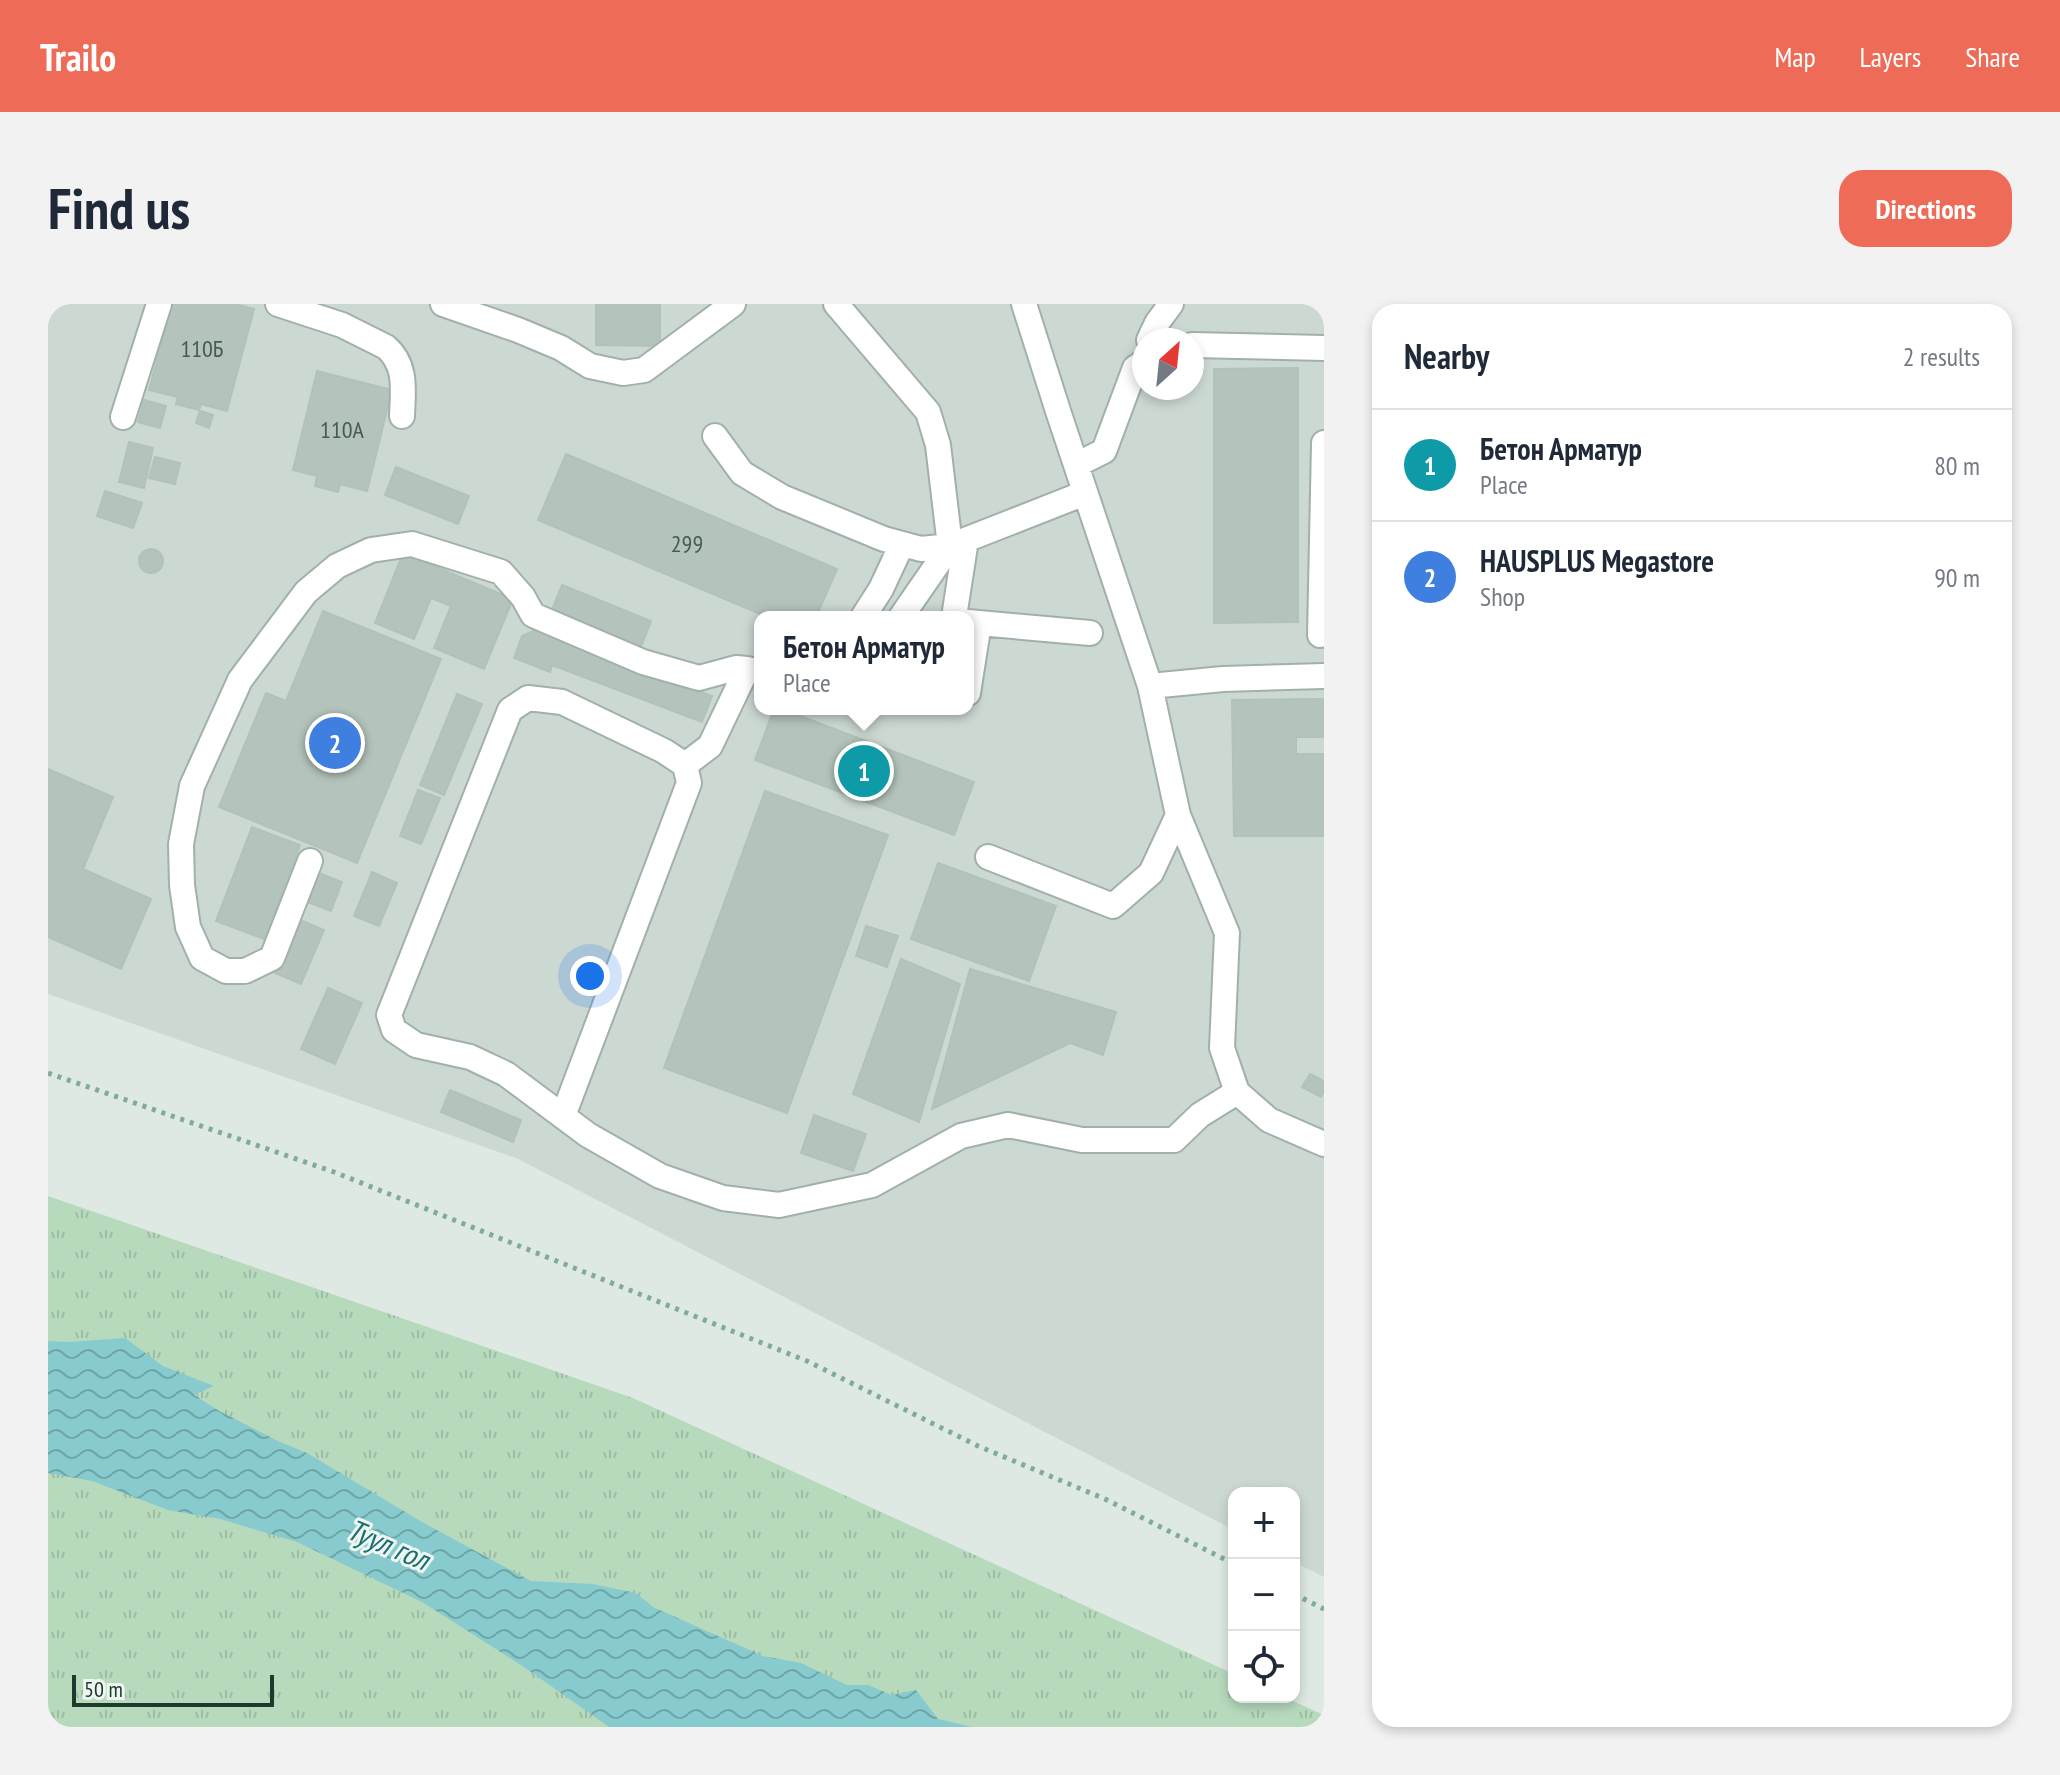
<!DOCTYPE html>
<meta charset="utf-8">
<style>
body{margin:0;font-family:"PT Sans Narrow",sans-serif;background:#f2f2f3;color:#1f2937}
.controls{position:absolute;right:24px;bottom:24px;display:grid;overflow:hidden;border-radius:16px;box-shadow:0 4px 12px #0003}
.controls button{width:72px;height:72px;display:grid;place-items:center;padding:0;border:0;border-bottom:2px solid #e0e1e3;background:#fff;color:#1f2937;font:40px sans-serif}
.compass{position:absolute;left:1084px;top:24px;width:72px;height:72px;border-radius:50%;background:#fff;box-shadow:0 4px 12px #0003;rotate:27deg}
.scale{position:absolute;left:24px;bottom:20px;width:202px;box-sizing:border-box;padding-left:8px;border:4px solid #20392f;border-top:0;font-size:22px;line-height:28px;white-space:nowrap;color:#20392f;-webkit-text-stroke:6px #eef6f1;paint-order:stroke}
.you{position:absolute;left:542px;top:672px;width:28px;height:28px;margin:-20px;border:6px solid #fff;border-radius:50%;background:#1a73e8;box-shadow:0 0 0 12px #1a73e833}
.badge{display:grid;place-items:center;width:52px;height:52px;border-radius:50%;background:#ee6c57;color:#fff;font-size:26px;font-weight:700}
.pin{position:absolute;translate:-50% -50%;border:4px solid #fff;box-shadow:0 2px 8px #0006}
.popup{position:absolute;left:706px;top:307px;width:220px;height:104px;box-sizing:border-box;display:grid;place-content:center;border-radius:16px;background:#fff;filter:drop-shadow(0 2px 6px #0005);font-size:26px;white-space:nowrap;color:#747a83}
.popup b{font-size:30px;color:#1f2937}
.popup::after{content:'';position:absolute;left:50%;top:100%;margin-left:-16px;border:16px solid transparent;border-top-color:#fff}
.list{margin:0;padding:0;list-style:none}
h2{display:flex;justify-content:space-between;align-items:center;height:104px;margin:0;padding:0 32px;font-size:34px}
h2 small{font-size:26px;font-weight:400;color:#747a83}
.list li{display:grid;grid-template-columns:52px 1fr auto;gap:24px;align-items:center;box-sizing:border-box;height:112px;padding:0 32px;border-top:2px solid #e0e1e3}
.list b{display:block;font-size:30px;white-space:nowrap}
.list p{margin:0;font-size:26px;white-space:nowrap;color:#747a83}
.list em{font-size:26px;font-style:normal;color:#747a83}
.icon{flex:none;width:44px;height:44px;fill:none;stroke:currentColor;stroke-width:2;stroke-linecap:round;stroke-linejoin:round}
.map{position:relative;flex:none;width:1276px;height:1423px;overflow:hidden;border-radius:24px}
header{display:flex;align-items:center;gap:48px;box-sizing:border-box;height:112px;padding:0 40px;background:#ee6c57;color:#fff}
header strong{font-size:38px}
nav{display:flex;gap:44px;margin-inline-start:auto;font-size:28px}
.intro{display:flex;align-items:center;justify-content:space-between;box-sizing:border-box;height:192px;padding:0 48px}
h1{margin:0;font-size:56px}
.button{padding:20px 36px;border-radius:24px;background:#ee6c57;color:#fff;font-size:28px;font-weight:700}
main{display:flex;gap:48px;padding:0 48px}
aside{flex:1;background:#fff;border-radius:24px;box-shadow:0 4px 12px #0003}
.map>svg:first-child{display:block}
.built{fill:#ccd9d2;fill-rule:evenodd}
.grass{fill:url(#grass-tufts)}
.water{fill:url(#water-waves)}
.building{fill:#b4c4bc;stroke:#b1c3b9;stroke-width:2}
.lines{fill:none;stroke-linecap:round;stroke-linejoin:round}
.minor-casing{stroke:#a1b1a9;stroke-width:28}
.path{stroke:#7fac99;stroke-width:5;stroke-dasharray:4 6;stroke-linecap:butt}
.minor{stroke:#fff;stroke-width:24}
.labels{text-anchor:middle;stroke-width:6;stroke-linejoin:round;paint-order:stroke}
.number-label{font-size:24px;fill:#455c52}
.water-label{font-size:30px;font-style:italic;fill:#1c6d72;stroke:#eef6f1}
</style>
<header>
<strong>Trailo</strong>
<nav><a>Map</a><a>Layers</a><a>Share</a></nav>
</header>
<div class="intro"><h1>Find us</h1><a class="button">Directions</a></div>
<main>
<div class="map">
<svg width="1276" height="1423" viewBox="0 0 1276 1423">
<defs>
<pattern id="grass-tufts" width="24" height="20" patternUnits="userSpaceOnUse" patternTransform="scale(2)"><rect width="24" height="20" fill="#b7dabd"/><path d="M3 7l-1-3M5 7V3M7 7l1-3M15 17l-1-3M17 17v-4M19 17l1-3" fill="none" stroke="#9dbca3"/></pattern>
<pattern id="water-waves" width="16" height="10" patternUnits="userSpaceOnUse" patternTransform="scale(2)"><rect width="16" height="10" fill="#87cbce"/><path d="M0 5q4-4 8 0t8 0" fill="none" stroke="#6ea6a8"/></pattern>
</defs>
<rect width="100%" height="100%" fill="#dee9e3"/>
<path class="built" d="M0 0H1276V1273L1246 1258V1189H1186V1226L468 854 0 690ZM1096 36H1144V84H1096ZM712 313H920V405H712Z"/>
<path class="grass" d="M0 892 585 1094 1186 1370V1393H1236L1276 1411V1423H0Z"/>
<path class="water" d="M77 1034 115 1062 166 1082 146 1091 173 1108 230 1137 259 1149 374 1218 483 1277 545 1280 588 1289 605 1303 715 1352 753 1359 799 1381H820L844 1391 868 1386 890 1415 924 1423H561L476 1363 374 1298 249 1238 172 1215 120 1206 44 1177 0 1169V1037L21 1038Z"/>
<path class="building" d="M124 0H187L206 5 179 107 153 100 151 106 128 100 130 93 101 86Z
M548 0H612V42L548 41Z
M1250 64V318L1166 319V65Z
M269 67 344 86 319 187 292 180 290 188 267 182 269 172 245 166Z
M96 96 118 102 112 124 90 118Z
M152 107 165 111 161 124 148 119Z
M81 138 105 144 96 184 71 178Z
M518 150 789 265 768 313H719L490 216Z
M107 153 132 159 127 180 101 174Z
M348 163 421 192 410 220 337 191Z
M57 187 94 199 85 224 49 212Z
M91 257a12 12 0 1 1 24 0a12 12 0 1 1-24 0Z
M355 249 465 295 436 365 386 344 403 302 383 294 366 335 327 319Z
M514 281 603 317 593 343 504 306Z
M275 307 393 355 309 559 171 503 218 389 238 397Z
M490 325 664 392 654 418 504 361 502 368 466 354 474 332Z
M409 390 434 400 396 491 372 481Z
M1276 395V433H1248V450H1276V532H1186L1184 396Z
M726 405H734L926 478 906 531 707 456Z
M0 465 65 493 35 565 103 595 73 665 0 633Z
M370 486 392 494 373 540 352 532Z
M717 487 840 531 739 809 616 764Z
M204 523 252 541 216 635 168 617Z
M890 559 1008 602 981 677 863 635Z
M268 568 294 578 283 607 257 597Z
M324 568 349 579 331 622 306 612Z
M250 615 276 626 253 680 227 669Z
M818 622 850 632 839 663 808 652Z
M853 655 912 680 871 818 805 790Z
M922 665 1068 708 1055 751 1022 739 884 805Z
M280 684 314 699 287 760 253 745Z
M1262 770 1276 777V787L1273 793 1254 783Z
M402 786 473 816 465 838 393 808Z
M766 811 818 830 805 867 753 849Z"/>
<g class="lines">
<defs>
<path id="minor" d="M230 0 294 21 338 43C359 61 355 86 354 112
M395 0 470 26 513 44 542 62 575 69 596 66 685 0
M976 0 1011 110 1102 382 1130 511 1179 629 1174 744 1189 788 1221 816 1276 840
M1101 36 1109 19 1123 0
M1144 41 1276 44
M75 113 111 0
M667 132 694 169 734 193 836 235 873 245 902 242 890 141 880 108 788 0
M1028 161 1056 147 1087 64 1096 58
M815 313 833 285 854 240
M853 313 902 242 1037 189
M906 313 918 236
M920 318 1042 329
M1272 331 1276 139
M1102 382 1175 375 1276 372
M920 389 931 319
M637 461 662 442 699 365 712 368
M940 553 1065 602 1103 569 1130 511
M262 557 224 654 197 667H178L154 654 140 623 134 581 133 540 144 482 192 376 258 288 289 262 323 246 364 240 453 268 475 293 485 311 595 358 651 374 688 364 699 365
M515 812 641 479 637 461 616 447 514 398 480 394 462 406 341 711 346 726 368 741 422 753 458 770 540 831 612 872 675 894 731 901 824 881 913 832 960 821 1034 836H1126L1152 811 1189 788"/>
</defs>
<use href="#minor" class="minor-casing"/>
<path class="path" d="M0 769 286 868 759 1057 930 1142 1057 1195 1186 1260
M1246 1290 1276 1305"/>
<use href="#minor" class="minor"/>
</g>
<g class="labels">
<g class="number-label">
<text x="154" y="53">110Б</text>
<text x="294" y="134">110А</text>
<text x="639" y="248">299</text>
</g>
<g class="water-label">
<text transform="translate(340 1241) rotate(23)" y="10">Туул гол</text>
</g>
</g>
</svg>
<div class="controls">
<button>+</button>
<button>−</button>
<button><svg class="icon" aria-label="locate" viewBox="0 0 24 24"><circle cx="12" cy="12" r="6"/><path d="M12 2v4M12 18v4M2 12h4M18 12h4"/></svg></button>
</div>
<svg class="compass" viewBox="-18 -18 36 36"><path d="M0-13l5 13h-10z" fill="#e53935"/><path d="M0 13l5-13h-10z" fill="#747a83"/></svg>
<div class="scale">50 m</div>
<div class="you"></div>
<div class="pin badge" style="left:816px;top:467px;background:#0f9aa8">1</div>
<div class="popup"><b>Бетон Арматур</b>Place</div>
<div class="pin badge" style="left:287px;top:439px;background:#3f7fe0">2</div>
</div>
<aside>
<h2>Nearby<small>2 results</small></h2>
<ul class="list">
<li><span class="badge" style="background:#0f9aa8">1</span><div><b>Бетон Арматур</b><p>Place</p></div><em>80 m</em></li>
<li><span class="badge" style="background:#3f7fe0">2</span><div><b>HAUSPLUS Megastore</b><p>Shop</p></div><em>90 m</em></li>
</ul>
</aside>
</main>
